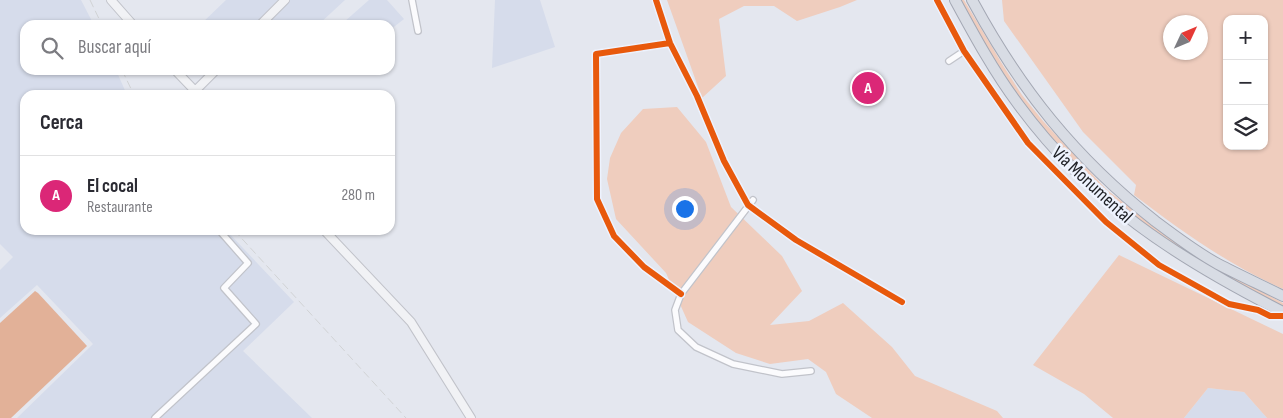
<!DOCTYPE html>
<html lang="es">
<meta charset="utf-8">
<style>
body{margin:0;font-family:"Sofia Sans Condensed",sans-serif;background:#f2f2f3;color:#2b2b33}
.controls{position:absolute;right:15px;top:15px;display:grid;overflow:hidden;border-radius:10px;box-shadow:0 1px 4px #0004}
.controls button{width:45px;height:45px;display:grid;place-items:center;padding:0;border:0;border-bottom:1px solid #e1e1e2;background:#fff;color:#2b2b33;font:25px sans-serif}
.compass{position:absolute;left:1163px;top:15px;width:45px;height:45px;border-radius:50%;background:#fff;box-shadow:0 1px 4px #0004;rotate:46deg}
.you{position:absolute;left:684px;top:208px;width:18px;height:18px;margin:-12px;border:4px solid #fff;border-radius:50%;background:#1a73e8;box-shadow:0 0 0 8px #1a73e833}
.badge{display:grid;place-items:center;width:32px;height:32px;border-radius:50%;background:#db2777;color:#fff;font-size:16px;font-weight:700}
.pin{position:absolute;translate:-50% -50%;border:2px solid #fff;box-shadow:0 1px 5px #0006}
.list{margin:0;padding:0;list-style:none}
h2{display:flex;justify-content:space-between;align-items:center;height:65px;margin:0;padding:0 20px;font-size:21px}
h2 small{font-size:16px;font-weight:400;color:#7c7c81}
.list li{display:grid;grid-template-columns:32px 1fr auto;gap:15px;align-items:center;box-sizing:border-box;height:80px;padding:0 20px;border-top:1px solid #e1e1e2}
.list b{display:block;font-size:19px;white-space:nowrap}
.list p{margin:0;font-size:16px;white-space:nowrap;color:#7c7c81}
.list em{font-size:16px;font-style:normal;color:#7c7c81}
.icon{flex:none;width:28px;height:28px;fill:none;stroke:currentColor;stroke-width:2;stroke-linecap:round;stroke-linejoin:round}
.map{position:relative;flex:none;width:1283px;height:418px;overflow:hidden}
.search{position:absolute;background:#fff;box-shadow:0 1px 4px #0004;left:20px;top:20px;width:375px;height:55px;display:flex;align-items:center;gap:12px;box-sizing:border-box;padding:0 18px;border-radius:15px;color:#7c7c81;font-size:19px}
.panel{position:absolute;background:#fff;box-shadow:0 1px 4px #0004;left:20px;top:90px;width:375px;height:145px;border-radius:15px}
.map>svg:first-child{display:block}
.built{fill:#d6dceb}
.green{fill:#efcdbe;fill-rule:evenodd}
.water{fill:#e2b198}
.lines{fill:none;stroke-linecap:round;stroke-linejoin:round}
.minor-casing{stroke:#c1c3ca;stroke-width:8}
.secondary-casing{stroke:#c1c3ca;stroke-width:10}
.motorway-casing{stroke:#a3a7b3;stroke-width:12}
.minor{stroke:#fbfbfd;stroke-width:5.5}
.secondary{stroke:#f1f2f5;stroke-width:8}
.motorway{stroke:#d8dce4;stroke-width:10}
.rail{stroke:#d1d3d5;stroke-width:1;stroke-dasharray:8 4;stroke-linecap:butt}
.cycleway-casing{stroke:#eef3fe;stroke-width:9}
.cycleway{stroke:#e8590c;stroke-width:6}
.labels{text-anchor:middle;stroke-width:5;stroke-linejoin:round;paint-order:stroke}
.street-label{font-size:19px;fill:#1d1f24;stroke:#eef3fe}
</style>
<div class="map">
<svg width="1283" height="418" viewBox="0 0 1283 418">
<rect width="100%" height="100%" fill="#e4e7ef"/>
<path class="built" d="M0 0H81L94 25H25V70H116L127 95H25V230H226L294 302 243 351 312 418H17L93 344 37 285 0 318V270L13 257 0 244Z
M226 0H278L254 25H200Z
M290 0H345L318 25H265Z
M369 0H387L404 19 390 30V25H344V22Z
M495 0H540L555 47 492 68Z
M1208 388 1244 392 1267 418H1184Z"/>
<path class="green" d="M667 0H857L840 7 797 21 774 6H744L719 19 726 76 702 98Z
M959 0H964L1004 67 1022 95 1043 121 1107 190 1169 237 1227 273 1283 303V309L1224 278 1130 215 1080 170 1040 126 1019 100 1001 72Z
M1002 0H1283V289C1229 265 1181 231 1134 195L1136 185 1083 132 1004 21ZM1227 19H1264V146H1227ZM1170 22H1200V52H1170Z
M677 107 706 142 731 207 782 256 802 291 770 325 809 321 843 303 892 347 915 376 997 411 1003 418H872L836 394 826 372 808 359 770 364 736 353 688 322 666 273 616 219 607 179 610 158 621 133 643 109Z
M1119 255 1283 334V418H1267L1244 392 1208 388 1184 418H1113L1084 394 1033 365Z"/>
<path class="water" d="M35 291 38 293 87 346 11 418H0V323Z"/>
<g class="lines">
<defs>
<path id="minor" d="M412 0 418 31
M656 0 670 43 697 96 724 161 748 205 796 240 902 302
M937 0 964 51 1028 143 1106 222 1159 265 1229 304 1258 310 1270 316H1283
M670 43 596 54 597 199 614 236 644 267 681 294
M949 61 964 51
M191 95H192
M753 200 681 294 675 310 678 330 696 347 733 364 782 374 811 371
M330 236 335 230
M155 418 256 324 224 288 248 263 219 230"/>
<path id="secondary" d="M111 0 133 25
M260 25 285 0
M175 70 199 95
M195 91 216 70
M324 230 411 322 471 418"/>
<path id="motorway" d="M955 0C974 35 994 72 1018 104 1091 203 1175 257 1283 312
M972 0C1020 89 1075 158 1155 221 1175 236 1196 252 1218 264 1239 275 1261 285 1283 296"/>
</defs>
<use href="#minor" class="minor-casing"/>
<use href="#secondary" class="secondary-casing"/>
<use href="#motorway" class="motorway-casing"/>
<use href="#minor" class="minor"/>
<use href="#secondary" class="secondary"/>
<use href="#motorway" class="motorway"/>
<path class="rail" d="M90 0 102 25
M122 70 134 95
M234 230 406 418"/>
<defs>
<path id="cycleway" d="M656 0 670 43 697 96 724 161 748 205 796 240 902 302
M937 0 964 51 1028 143 1106 222 1159 265 1229 304 1258 310 1270 316H1283
M670 43 596 54 597 199 614 236 644 267 681 294"/>
</defs>
<use href="#cycleway" class="cycleway-casing"/>
<use href="#cycleway" class="cycleway"/>
</g>
<g class="labels">
<g class="street-label">
<text transform="translate(1093 184) rotate(43)" y="7">Vía Monumental</text>
</g>
</g>
</svg>
<div class="controls">
<button>+</button>
<button>−</button>
<button><svg class="icon" aria-label="layers" viewBox="0 0 24 24"><path d="M12 4l9 5-9 5-9-5zM3 14l9 5 9-5"/></svg></button>
</div>
<svg class="compass" viewBox="-18 -18 36 36"><path d="M0-13l5 13h-10z" fill="#e53935"/><path d="M0 13l5-13h-10z" fill="#7c7c81"/></svg>
<div class="you"></div>
<div class="pin badge" style="left:868px;top:88px">A</div>
<div class="search"><svg class="icon" aria-label="search" viewBox="0 0 24 24"><circle cx="10" cy="10" r="6"/><path d="M15 15l6 6"/></svg>Buscar aquí</div>
<section class="panel">
<h2>Cerca<small></small></h2>
<ul class="list">
<li><span class="badge">A</span><div><b>El cocal</b><p>Restaurante</p></div><em>280 m</em></li>
</ul>
</section>
</div>
